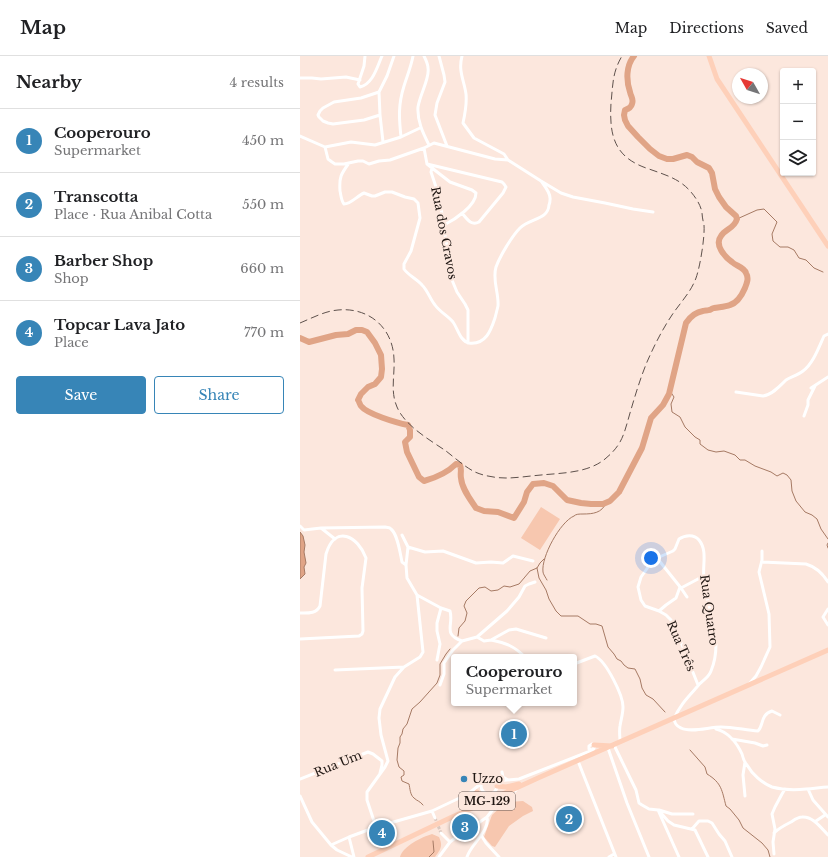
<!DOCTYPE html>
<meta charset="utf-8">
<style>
body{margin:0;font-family:"Libre Baskerville",serif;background:#f2f2f2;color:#202124}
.controls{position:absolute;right:12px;top:12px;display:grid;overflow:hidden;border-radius:4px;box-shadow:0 1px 3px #0004}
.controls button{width:36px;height:36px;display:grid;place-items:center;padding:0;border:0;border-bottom:1px solid #e0e0e0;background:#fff;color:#202124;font:20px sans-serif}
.compass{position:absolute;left:432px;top:12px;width:36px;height:36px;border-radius:50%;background:#fff;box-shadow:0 1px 3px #0004;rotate:309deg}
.you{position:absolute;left:351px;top:502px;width:14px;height:14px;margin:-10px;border:3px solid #fff;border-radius:50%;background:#1a73e8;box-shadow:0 0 0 6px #1a73e833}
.badge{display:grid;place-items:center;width:26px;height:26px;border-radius:50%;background:#3785b7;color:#fff;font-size:13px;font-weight:700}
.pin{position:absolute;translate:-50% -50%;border:2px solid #fff;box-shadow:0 1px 4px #0006}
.popup{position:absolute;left:151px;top:598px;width:126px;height:52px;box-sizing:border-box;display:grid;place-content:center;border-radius:4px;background:#fff;filter:drop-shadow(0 1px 3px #0005);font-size:13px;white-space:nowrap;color:#757577}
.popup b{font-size:15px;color:#202124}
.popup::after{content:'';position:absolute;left:50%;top:100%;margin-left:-8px;border:8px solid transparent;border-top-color:#fff}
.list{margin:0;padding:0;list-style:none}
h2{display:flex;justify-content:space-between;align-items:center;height:52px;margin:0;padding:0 16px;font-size:17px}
h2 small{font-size:13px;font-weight:400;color:#757577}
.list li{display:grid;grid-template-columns:26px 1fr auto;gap:12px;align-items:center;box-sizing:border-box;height:64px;padding:0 16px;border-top:1px solid #e0e0e0}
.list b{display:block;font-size:15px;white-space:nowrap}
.list p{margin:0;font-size:13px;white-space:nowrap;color:#757577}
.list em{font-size:13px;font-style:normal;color:#757577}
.actions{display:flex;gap:8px;padding:12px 16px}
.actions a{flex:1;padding:9px 0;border:1px solid #3785b7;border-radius:4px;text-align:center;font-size:14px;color:#3785b7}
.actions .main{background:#3785b7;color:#fff}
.icon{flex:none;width:22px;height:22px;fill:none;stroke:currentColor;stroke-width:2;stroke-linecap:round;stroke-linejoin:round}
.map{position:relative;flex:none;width:528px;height:801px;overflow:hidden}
header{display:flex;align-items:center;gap:24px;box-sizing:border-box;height:56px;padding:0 20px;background:#fff;border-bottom:1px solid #e0e0e0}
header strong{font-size:19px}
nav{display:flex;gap:22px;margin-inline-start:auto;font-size:14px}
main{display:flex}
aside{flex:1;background:#fff}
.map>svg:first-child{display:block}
.grass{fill:#f7c7af}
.water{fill:#e0a486;stroke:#a67a64}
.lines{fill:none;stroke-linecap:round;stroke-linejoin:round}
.stream{stroke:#a67a64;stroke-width:1}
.river{stroke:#e0a486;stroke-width:6}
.minor-tunnel{stroke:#dbc8bf;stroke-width:3;stroke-dasharray:3 1.5;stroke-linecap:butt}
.minor{stroke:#fff;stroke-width:3}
.primary{stroke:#fed0b9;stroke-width:5}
.rail{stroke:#5e514c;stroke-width:1;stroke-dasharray:8 4;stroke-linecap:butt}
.poi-dot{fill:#3785b7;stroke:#fce7dd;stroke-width:1.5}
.labels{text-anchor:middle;stroke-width:4;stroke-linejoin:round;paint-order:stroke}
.shield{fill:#fce7dd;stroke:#625550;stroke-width:1}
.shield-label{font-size:11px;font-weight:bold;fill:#201713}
.street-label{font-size:12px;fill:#201713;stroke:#fce7dd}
.poi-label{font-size:12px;fill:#201713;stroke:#fce7dd;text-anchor:start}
</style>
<header>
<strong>Map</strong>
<nav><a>Map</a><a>Directions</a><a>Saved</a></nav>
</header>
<main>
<aside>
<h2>Nearby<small>4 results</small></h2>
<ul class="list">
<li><span class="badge">1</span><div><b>Cooperouro</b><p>Supermarket</p></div><em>450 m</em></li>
<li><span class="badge">2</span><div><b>Transcotta</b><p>Place · Rua Anibal Cotta</p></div><em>550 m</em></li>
<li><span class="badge">3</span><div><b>Barber Shop</b><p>Shop</p></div><em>660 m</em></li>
<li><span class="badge">4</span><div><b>Topcar Lava Jato</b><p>Place</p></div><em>770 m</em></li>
</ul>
<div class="actions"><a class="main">Save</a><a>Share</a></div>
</aside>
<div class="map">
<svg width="528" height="801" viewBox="0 0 528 801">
<rect width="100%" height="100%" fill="#fce7dd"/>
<path class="grass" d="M241 451 260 463 240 494 221 482Z
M223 745 232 751 233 755 223 760 209 770 195 791 192 790 184 781 192 759 206 746Z
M132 778 139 781C143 790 141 793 135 801H100C103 790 122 781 132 778Z"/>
<path class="water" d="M0 476 3 480 5 489 4 496 6 507 4 511 5 518 0 523Z"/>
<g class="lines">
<path class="stream" d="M437 163 457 154 464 153 477 166 472 178 473 185 480 191H488L494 194 499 202 506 204 514 212 523 216
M370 335 374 341 371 348 372 356 380 361 385 371 395 381 400 384V388L408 394 416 396 424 395 435 399 440 404H445L455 410 471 416 477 420 483 417 487 419 491 424 492 435 496 445 505 456 512 459 517 463 521 473 528 483
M528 487 527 489 528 492
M237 512 239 522 246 534 249 543 256 555 261 560H278L290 568H296L302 570 308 591 314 598 317 603 321 605 324 609 328 612 335 613 340 623 342 632 346 639 353 643 365 656
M247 524C246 522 243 518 243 516 241 501 260 466 274 460 276 458 279 458 283 458 293 458 302 457 306 447
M158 580 159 572 165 565 167 557 164 550 166 545 179 532 185 531 191 535 198 534 204 530 210 531 219 528 230 515 237 512 240 507 244 503
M390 694 405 711 407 718C422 727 422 735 426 750L430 753 439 764 443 772 462 787 468 794 470 801
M123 749C120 745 117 745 114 742 110 739 110 732 109 728L102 725 101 721 104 719V715L99 711 97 704 98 692 100 687V681L102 678 103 673 107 668 112 653 120 646 137 627 140 619V608L146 598 150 593
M129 801 134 796 133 785"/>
<path class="river" d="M0 282 9 286 36 279 48 278 56 274H62L67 276 75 287 81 299 82 313 81 321 75 328 68 331 61 338 58 344C59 345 60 349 61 350 67 358 97 367 108 369L110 374V381L105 386 107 396 119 421 124 425C135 422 148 416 156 408L160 409C162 414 160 417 161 422 162 433 170 443 176 452L184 455 198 456 214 462 224 446 227 436 233 428 244 427 253 430 267 444 281 447 291 448H303L310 445 319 436 342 392 351 362 363 349 369 338 386 267C390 261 396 256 403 255 406 254 406 255 409 254 411 254 412 252 414 252 419 251 425 251 430 249 437 247 442 239 445 232 447 227 449 222 446 217 444 211 436 210 432 206 425 201 414 189 421 180 425 173 434 173 437 163L436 160 426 151 419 141 415 133 412 117 409 112 397 106 392 101 387 99 373 103H367L359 100 350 93 338 81 328 70 325 64 324 59 325 54C328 53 331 52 332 48 334 43 331 41 330 36 326 24 326 10 334 0"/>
<path class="minor-tunnel" d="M135 762 141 777"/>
<path class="minor" d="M65 0 64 10 58 28 60 31C73 28 77 11 82 0
M124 0C126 4 128 8 128 12 130 22 120 38 118 51 117 65 123 77 129 89
M139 0 144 19 145 26 137 47 135 59 147 90
M162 0C158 15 164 24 166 38 167 48 165 58 163 67L174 82 204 98 208 104 241 125 261 137 273 141 305 147 333 153 353 156
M0 22H12L21 23 46 21 60 24
M79 36 61 42 34 46 23 52 20 55 18 59 19 61 23 65 28 67 33 68 64 64 80 59
M0 80 25 91 28 103 32 106 35 108H44L58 105H63L69 108 79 105 90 104 124 92 134 87 195 103 208 104
M101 81C99 62 98 49 104 30 107 20 111 11 113 0
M83 86 80 59 79 36 87 20 94 0
M25 91 51 86 75 89 101 81 120 72
M124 92 127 108 132 112 150 126 172 134 176 137C176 150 154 164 144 169
M49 107C41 118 39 121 40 135 41 139 41 144 44 148 51 148 57 140 64 137L72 140H75L85 136H92L105 141 114 143 118 147 120 162 111 195 104 208V213C109 220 117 223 122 229 128 235 130 243 135 249 140 256 148 260 153 266 158 273 160 285 169 287 186 289 191 274 195 262 196 258 197 254 198 250 199 237 192 224 196 211 200 200 212 180 220 172 230 162 248 164 249 149 250 147 250 146 250 144 251 137 245 131 241 125
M127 108 202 126 204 128 206 131 203 137 179 166C171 170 167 163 162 157
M132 112 131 116 137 134 141 152 152 224 157 236 165 248 168 254V287
M511 332 528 321
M436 336 463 340C472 339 480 330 486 324 491 321 498 319 503 315 513 308 519 291 524 280L528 278
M504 360 508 349V344L515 330
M0 470 4 474 21 472 85 471C88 472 89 471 91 473 98 479 100 497 102 506L106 509 107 522 117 539 141 552 150 555C154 569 142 578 162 585
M21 472 35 483
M102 479 108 491 106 509
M108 491 125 496 143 495 176 507 191 506 203 507 213 500 233 505
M357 502 381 532 387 541
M462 506 506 508C516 511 523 518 528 526
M381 532 398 523 403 521
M528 553 523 561 528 569
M359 555 366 549 376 542 380 531
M0 557C8 557 16 558 20 550L26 498C35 468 58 480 66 502L62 532 63 575 62 578 59 580 0 583
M177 581 184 585 191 584 209 574 216 573 246 582
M191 584C206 587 214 590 225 601
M137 604 140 588 137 575V567L141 552
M274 608 295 600C306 605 323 639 323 651 323 658 321 663 320 670 319 675 320 680 320 686
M35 614 104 611
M449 628 456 620 461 611 470 591 469 558 459 516 462 504V495
M140 629 144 618V607L153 594 162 585 177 581 207 555 219 541 225 530 229 528 235 526
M398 629 375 571 371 564 366 559 359 555 345 550 341 544 338 531 341 521 351 507 357 502 373 495 375 493 379 483C385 479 394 478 399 484 408 495 402 510 404 523 406 544 415 567 416 588 416 597 414 608 411 615 408 623 401 625 397 631 388 641 379 650 374 663 375 667 376 670 381 672 391 677 409 671 421 671 433 671 445 674 458 675 464 669 460 659 472 655L480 659
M416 673C428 676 437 687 442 698 443 702 444 706 447 709 452 718 462 727 472 731 483 734 496 734 506 733 514 733 520 731 528 731
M432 683 455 687 463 690 467 689
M314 689 336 734 339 747 342 749 349 753 358 754 379 801
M308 692 327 747 349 801
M278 705 316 801
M202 716 203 721 208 724
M181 730a8 8 0 1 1 16 0a8 8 0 1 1-16 0Z
M0 723 68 696 73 698 82 705V709L80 717
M195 725 219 723 293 694 295 690 292 688 289 690V693L292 694
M508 733 513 744 528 761
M0 740 12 766 31 789 37 794 52 801
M445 740 443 719 445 706
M359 754 372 758H393
M132 755 135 762
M361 757 368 765 374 769 395 774 408 801
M516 765 525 759
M76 771 67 744V736L85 711 88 705 81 679 79 662 80 653 95 621 104 611 120 601 123 596 117 539
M392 773 399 765H408L412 767 419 778 425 785 432 801
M141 777 150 786
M474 777C479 772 485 769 491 766 494 764 498 761 502 761 513 760 521 772 528 779
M181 779 186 787 199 801
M49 781 54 801
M31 789 49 781 76 771 132 755 168 738 183 726
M474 798 473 786 475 773 472 758 475 751 482 738 485 733
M139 801 150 786 159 779 174 770 187 761 194 752 216 734
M167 801C171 788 190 775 187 761
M309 801 314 798"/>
<path class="primary" d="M409 0 417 23 528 190
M294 689 312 690
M197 730 206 731 219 728
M167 751 175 745 177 736
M68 801 150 762 238 722 528 594"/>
<path class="rail" d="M0 267C12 262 25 255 38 254 68 251 93 271 94 303 95 319 90 335 97 351 105 370 130 384 146 395 155 402 165 411 175 416 184 420 196 422 206 422 217 422 229 420 241 419 262 417 288 417 305 403 311 398 316 393 320 386 325 377 327 367 330 357 335 340 340 323 347 306 354 290 362 274 372 259 380 247 391 236 396 222 400 211 405 181 404 169 403 165 402 160 402 156 400 148 396 142 391 136 380 123 366 119 349 113 315 102 309 81 311 47 313 29 312 17 322 0"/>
</g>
<circle class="poi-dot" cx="164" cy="723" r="4"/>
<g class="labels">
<rect class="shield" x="159" y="736" width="56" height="18" rx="3"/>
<g class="shield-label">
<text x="187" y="749">MG-129</text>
</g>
<g class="street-label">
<text transform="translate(144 177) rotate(79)" y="4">Rua dos Cravos</text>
<text transform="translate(409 554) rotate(82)" y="4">Rua Quatro</text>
<text transform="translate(381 590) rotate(66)" y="4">Rua Três</text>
<text transform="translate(38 708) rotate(-22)" y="4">Rua Um</text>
</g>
<g class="poi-label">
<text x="172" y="727">Uzzo</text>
</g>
</g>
</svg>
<div class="controls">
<button>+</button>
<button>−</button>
<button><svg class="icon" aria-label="layers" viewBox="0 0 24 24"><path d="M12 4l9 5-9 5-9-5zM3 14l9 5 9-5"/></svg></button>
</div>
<svg class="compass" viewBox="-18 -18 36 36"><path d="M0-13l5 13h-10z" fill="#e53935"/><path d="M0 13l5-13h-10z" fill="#757577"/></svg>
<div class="you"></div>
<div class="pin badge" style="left:214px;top:678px">1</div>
<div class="popup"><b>Cooperouro</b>Supermarket</div>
<div class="pin badge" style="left:269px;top:763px">2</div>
<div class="pin badge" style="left:165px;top:771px">3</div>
<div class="pin badge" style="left:82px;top:777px">4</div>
</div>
</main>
